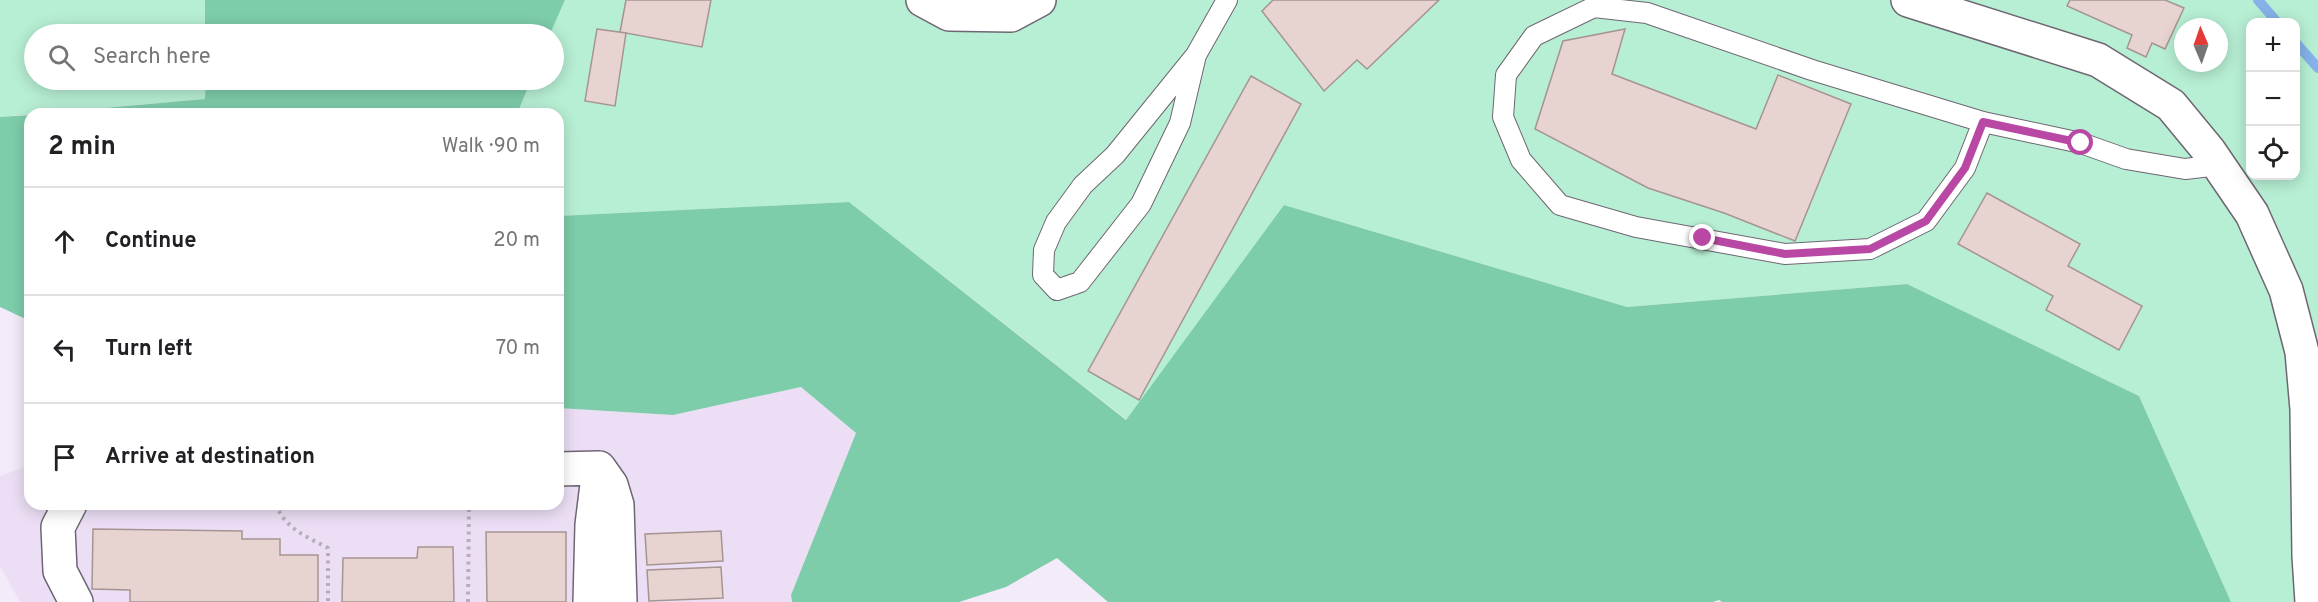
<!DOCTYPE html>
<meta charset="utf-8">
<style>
body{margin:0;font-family:Overpass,sans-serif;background:#f6f6f6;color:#202124}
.controls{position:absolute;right:18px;top:18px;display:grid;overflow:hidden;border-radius:12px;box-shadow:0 3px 15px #0003}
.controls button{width:54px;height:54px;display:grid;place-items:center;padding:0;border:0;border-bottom:2px solid #e0e0e0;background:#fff;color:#202124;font:30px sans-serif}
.compass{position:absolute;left:2174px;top:18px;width:54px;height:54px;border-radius:50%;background:#fff;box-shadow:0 3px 15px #0003;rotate:358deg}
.stop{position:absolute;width:18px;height:18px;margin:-14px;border:4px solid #b848a4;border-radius:50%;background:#fff}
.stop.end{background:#b848a4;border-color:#fff;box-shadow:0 2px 6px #0008}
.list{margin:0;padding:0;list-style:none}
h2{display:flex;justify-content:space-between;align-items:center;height:78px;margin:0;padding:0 24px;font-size:26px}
h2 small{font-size:20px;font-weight:400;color:#757577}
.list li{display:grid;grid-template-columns:39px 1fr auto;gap:18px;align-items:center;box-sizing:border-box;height:108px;padding:0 24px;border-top:2px solid #e0e0e0}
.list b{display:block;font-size:22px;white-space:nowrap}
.list em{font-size:20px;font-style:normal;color:#757577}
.icon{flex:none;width:33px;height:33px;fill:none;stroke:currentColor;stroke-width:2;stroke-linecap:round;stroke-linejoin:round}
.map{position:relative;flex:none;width:2318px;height:602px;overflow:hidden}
.search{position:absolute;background:#fff;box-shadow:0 3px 15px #0003;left:24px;top:24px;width:540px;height:66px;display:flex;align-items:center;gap:15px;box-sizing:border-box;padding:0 21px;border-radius:33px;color:#757577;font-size:22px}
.panel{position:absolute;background:#fff;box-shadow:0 3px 15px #0003;left:24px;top:108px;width:540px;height:402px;border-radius:18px}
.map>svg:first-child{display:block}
.built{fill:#ecdff5}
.green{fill:#b7efd4;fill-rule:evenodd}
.forest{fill:#7ecdaa}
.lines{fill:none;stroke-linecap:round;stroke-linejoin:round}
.stream{stroke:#86b2ea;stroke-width:10}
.building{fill:#e7d3d0;stroke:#a69492;stroke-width:1.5}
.lane-casing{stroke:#6e6673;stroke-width:22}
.street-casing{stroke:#6e6673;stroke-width:36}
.path{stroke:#b6afbb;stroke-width:4;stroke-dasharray:3 4.5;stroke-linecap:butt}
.lane{stroke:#fff;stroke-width:20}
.street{stroke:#fff;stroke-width:33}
.route{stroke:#b848a4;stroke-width:8}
</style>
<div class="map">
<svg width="2318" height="602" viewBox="0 0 2318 602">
<rect width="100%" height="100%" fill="#f4ebfa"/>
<path class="built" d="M801 387 856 433 791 595 792 602H20L0 566V476L30 465V504H558V408L673 415Z"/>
<path class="green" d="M0 0H205V34H34V80H206V99L0 117Z
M565 0H2318V602H2231L2139 396 1907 284 1627 307 1284 205 1127 420 849 202 558 216V114H517L531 80H554V34H550ZM2250 22H2296V176H2250ZM2183 27H2219V63H2183Z"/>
<path class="forest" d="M205 0H565L550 34H205Z
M206 80H531L517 114H38L205 99Z
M30 115V321L0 307V117Z
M849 202 1126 420 1284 205 1627 307 1907 284 2139 396 2231 602H1722L1719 600 1713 602H1108L1057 558 1006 587 959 602H792L791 595 856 433 801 387 673 415 558 408V216Z"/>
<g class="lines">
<path class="stream" d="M2258 0 2277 22
M2296 43 2318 68"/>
</g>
<path class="building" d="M626 0H711L702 47 620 32Z
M1273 0H1439L1367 69 1357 60 1324 91 1262 11Z
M2070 0H2165L2184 8 2165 49 2152 43 2146 57 2127 48 2132 35 2067 6Z
M597 29 626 33 615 106 585 101Z
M1625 29 1612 74 1756 129 1778 75 1851 104 1795 241 1724 213 1648 188 1535 129 1563 41Z
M1251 76 1301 104 1139 400 1088 371Z
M1987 193 2080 244 2068 266 2142 306 2119 350 2046 310 2053 296 1958 244Z
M93 529 242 531V539H280V555H318V602H130V590L92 589Z
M721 531 723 561 647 565 645 534Z
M486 532H566V602H487Z
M418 547H453L454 602H342L343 558H417Z
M721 567 723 598 649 601 647 570Z"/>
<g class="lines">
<defs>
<path id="lane" d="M1196 55 1180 123 1141 204 1080 282 1057 290 1043 275 1044 250 1056 222 1083 185 1115 155 1196 55 1227 0
M1983 122 1965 168 1926 221 1870 249 1785 254 1636 227 1560 205 1521 160 1503 117 1506 75 1534 36 1594 7 1647 13 1812 70 1983 122 2081 143 2126 159 2185 169 2219 165"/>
<path id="street" d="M923 0 949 14 1011 15 1039 0
M1908 0 2098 60 2171 105 2209 151 2252 214 2286 290 2302 352 2307 409 2309 556 2312 602
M558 469 599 468 611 485 617 505 620 602
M70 504 58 527 60 571 76 602
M590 602 592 525 599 468"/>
</defs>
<use href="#lane" class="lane-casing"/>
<use href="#street" class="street-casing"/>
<path class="path" d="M276 504C284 528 307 537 328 548V602
M468 602 469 504"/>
<use href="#lane" class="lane"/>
<use href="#street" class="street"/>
</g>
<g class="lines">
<path class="route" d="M1703 238 1785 254 1870 249 1926 221 1965 168 1983 122 2081 143"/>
</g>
</svg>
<div class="controls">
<button>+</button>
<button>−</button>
<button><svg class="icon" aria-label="locate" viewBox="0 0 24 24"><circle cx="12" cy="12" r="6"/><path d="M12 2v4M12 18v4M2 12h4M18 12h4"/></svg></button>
</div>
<svg class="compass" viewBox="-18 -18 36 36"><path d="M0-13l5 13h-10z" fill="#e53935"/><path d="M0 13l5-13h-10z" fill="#757577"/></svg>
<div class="stop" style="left:2081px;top:143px"></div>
<div class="stop end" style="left:1703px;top:238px"></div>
<div class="search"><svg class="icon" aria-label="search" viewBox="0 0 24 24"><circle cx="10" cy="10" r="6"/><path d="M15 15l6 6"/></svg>Search here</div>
<section class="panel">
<h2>2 min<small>Walk · 90 m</small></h2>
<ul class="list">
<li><svg class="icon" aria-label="ahead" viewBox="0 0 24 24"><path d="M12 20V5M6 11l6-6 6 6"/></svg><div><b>Continue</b></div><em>20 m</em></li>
<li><svg class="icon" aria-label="left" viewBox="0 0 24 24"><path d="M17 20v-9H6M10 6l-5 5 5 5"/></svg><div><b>Turn left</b></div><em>70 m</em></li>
<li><svg class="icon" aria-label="arrive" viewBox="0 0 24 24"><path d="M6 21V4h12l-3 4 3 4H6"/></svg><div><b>Arrive at destination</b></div></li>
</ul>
</section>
</div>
